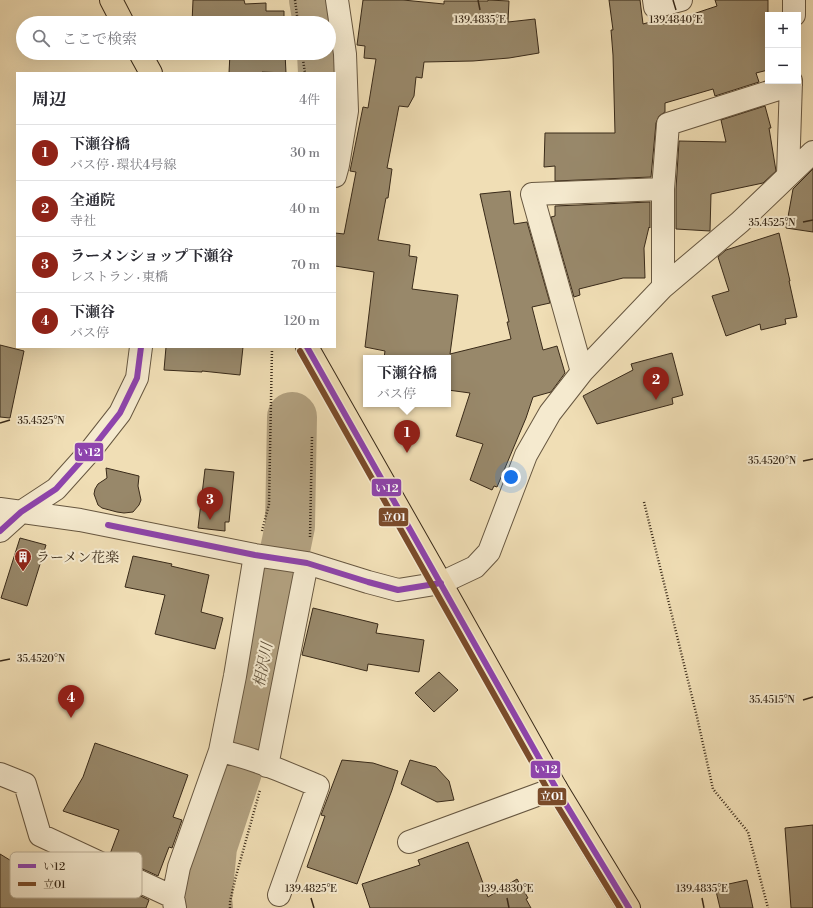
<!DOCTYPE html>
<html lang="ja">
<meta charset="utf-8">
<style>
body{margin:0;font-family:"Libre Bodoni","Noto Serif JP",serif;background:#f7f7f7;color:#2b2b33}
.controls{position:absolute;right:12px;top:12px;display:grid;overflow:hidden;border-radius:0px;box-shadow:0 4px 16px #0002}
.controls button{width:36px;height:36px;display:grid;place-items:center;padding:0;border:0;border-bottom:1px solid #e1e1e2;background:#fff;color:#2b2b33;font:20px sans-serif}
.you{position:absolute;left:511px;top:477px;width:14px;height:14px;margin:-10px;border:3px solid #fff;border-radius:50%;background:#1a73e8;box-shadow:0 0 0 6px #1a73e833}
.badge{display:grid;place-items:center;width:26px;height:26px;border-radius:50%;background:#8f2418;color:#fff;font-size:13px;font-weight:700}
.pin{position:absolute;translate:-50% -33px;filter:drop-shadow(0 1px 2px #0008)}
.pin::after{content:'';position:absolute;top:21px;width:14px;height:12px;background:inherit;clip-path:polygon(0 0,100% 0,50% 100%)}
.popup{position:absolute;left:363px;top:355px;width:88px;height:52px;box-sizing:border-box;display:grid;place-content:center;border-radius:0px;background:#fff;filter:drop-shadow(0 1px 3px #0005);font-size:13px;white-space:nowrap;color:#7c7c81}
.popup b{font-size:15px;color:#2b2b33}
.popup::after{content:'';position:absolute;left:50%;top:100%;margin-left:-8px;border:8px solid transparent;border-top-color:#fff}
.list{margin:0;padding:0;list-style:none}
h2{display:flex;justify-content:space-between;align-items:center;height:52px;margin:0;padding:0 16px;font-size:17px}
h2 small{font-size:13px;font-weight:400;color:#7c7c81}
.list li{display:grid;grid-template-columns:26px 1fr auto;gap:12px;align-items:center;box-sizing:border-box;height:56px;padding:0 16px;border-top:1px solid #e1e1e2}
.list b{display:block;font-size:15px;white-space:nowrap}
.list p{margin:0;font-size:13px;white-space:nowrap;color:#7c7c81}
.list em{font-size:13px;font-style:normal;color:#7c7c81}
.icon{flex:none;width:22px;height:22px;fill:none;stroke:currentColor;stroke-width:2;stroke-linecap:round;stroke-linejoin:round}
.map{position:relative;flex:none;width:813px;height:908px;overflow:hidden}
.search{position:absolute;background:#fff;box-shadow:0 4px 16px #0002;left:16px;top:16px;width:320px;height:44px;display:flex;align-items:center;gap:10px;box-sizing:border-box;padding:0 14px;border-radius:22px;color:#7c7c81;font-size:15px}
.panel{position:absolute;background:#fff;box-shadow:0 4px 16px #0002;left:16px;top:72px;width:320px;height:276px;border-radius:0px}
.map>svg:first-child{display:block}
.lines{fill:none;stroke-linecap:round;stroke-linejoin:round}
.river{stroke:#b2a180;stroke-width:50}
.building{fill:#98886a;stroke:#392a19}
.minor-casing{stroke:#675740;stroke-width:24}
.major-casing{stroke:#392a19;stroke-width:24}
.path{stroke:#392a19;stroke-width:2.5;stroke-dasharray:1 2;stroke-linecap:butt}
.minor{stroke:#f5eacf;stroke-width:22}
.major{stroke:#f0deb5;stroke-width:22}
.bus-1-casing{stroke:#f5eacf;stroke-width:9}
.bus-2-casing{stroke:#f5eacf;stroke-width:9}
.bus-1{stroke:#8e44ad;stroke-width:6}
.bus-2{stroke:#7a4b2a;stroke-width:6}
.ticks{fill:none;stroke:#392a19;stroke-width:1.5}
.labels{text-anchor:middle;stroke-width:4;stroke-linejoin:round;paint-order:stroke}
.poi-label{font-size:14px;fill:#392a19;stroke:#f5eacf;text-anchor:start}
.water-label{font-size:15px;font-style:italic;fill:#5d4e38;stroke:#f5eacf}
.key{fill:#f5eacf;stroke:#bdb098;stroke-width:1}
.key-label{font-size:11px;fill:#392a19}
.ticks-label{font-size:10px;text-anchor:middle;fill:#392a19;stroke:#f5eacf;stroke-width:4;stroke-linejoin:round;paint-order:stroke}
.line-badge{stroke:#f5eacf;stroke-width:1.5}
.badge-label{font-size:11px;text-anchor:middle;font-weight:bold;fill:#fff}
</style>
<div class="map">
<svg width="813" height="908" viewBox="0 0 813 908">
<rect width="100%" height="100%" fill="#f0deb5"/>
<filter id="stains"><feTurbulence type="fractalNoise" baseFrequency=".005" numOctaves="4"/><feColorMatrix values="0 0 0 0 .2 0 0 0 0 .09 0 0 0 0 .02 0 0 0 .5 -.17"/></filter>
<radialGradient id="worn" r=".72"><stop offset=".6" stop-color="#630" stop-opacity="0"/><stop offset="1" stop-color="#630" stop-opacity=".3"/></radialGradient>
<g class="lines">
<path class="river" d="M314 0 318 23
M322 53 323 73
M208 908 207 899 212 847 249 735 277 589 290 526 292 417"/>
</g>
<path class="building" d="M193 0H244L245 4 266 3V11H284V23H192Z
M363 0H403L444 4V1H488V0L509 1 508 22 535 19 539 53 509 58 473 61 424 62 422 78 416 77 414 96 408 107 399 106 387 168 392 169 388 198H386L378 240 410 245 409 256 417 257 412 289 458 295 450 354 511 339 507 322H509L480 194 510 191 514 224 527 222 550 303 532 307 543 350 557 346 565 373 551 392 533 397 526 418 497 487 494 486 492 490 470 480 483 444 456 436 470 393 448 390V358H384L385 351 365 347 374 272 335 266V233L344 234 356 172 350 171 363 107 368 108 376 59 364 58 365 46 357 45Z
M609 0H640L643 24 671 16 672 21 717 6 715 0H768V70L756 73 759 82 715 96 713 89 665 103V112L659 116 656 123 651 177 555 181V166L544 167 545 133H615L613 55 611 30H613Z
M230 53H285L286 73 262 72V73H229Z
M765 106 771 128H769L776 171 763 183 711 194 710 231 676 229V189L679 141 726 142 721 120Z
M813 169V232L786 228 793 189Z
M650 202V228L649 227 644 248 645 278H623L579 289 580 295 574 297 551 217 555 216V206Z
M779 233 790 281H789L797 317 785 319 786 324 761 330 760 324 726 336 712 296 729 291 718 257 726 250Z
M0 345 24 351 10 418 0 417Z
M166 347H243L240 375 202 371V372L164 370Z
M672 353 683 395 672 398 673 404 597 424 583 396 633 370 631 364Z
M106 468 139 476 138 486 141 500 139 505 133 512 124 513 117 512 102 508 98 505 94 494 95 489 98 484 107 478Z
M205 469 234 472 229 522H225V531L198 528Z
M20 538 46 545 27 606 1 598Z
M133 556 172 564 171 566 209 575 201 612 223 618 215 649 155 634 165 595 125 587Z
M313 608 378 624 376 633 424 640 419 672 368 664 367 671 302 655Z
M439 672 458 690 434 712 415 693Z
M95 743 188 775 173 817 182 820 172 848 169 847 158 876 110 854 119 830 63 811 83 777Z
M342 760 373 763 398 771 392 790 357 884 307 867 325 816 321 815Z
M410 760 436 767 449 781 454 800 437 802 401 784Z
M813 825V908H791L785 828Z
M468 842 488 897 517 879 528 898 526 899 531 908H370L362 884 420 865 418 860Z
M0 854 36 876 48 856 62 864 64 860 99 882 101 877 149 900 146 908H0Z
M747 880 753 908H720L715 887Z"/>
<g class="lines">
<defs>
<path id="minor" d="M654 0 655 7 681 0
M794 15V0
M788 175 791 81
M335 176 338 165 347 111 345 54 337 0
M663 287V189L668 124 791 85
M582 372 532 194 663 189
M0 509 80 520 255 555 307 563 368 582 398 590 441 583 475 567 489 552 526 455 550 413 582 372 663 287 740 222 813 152
M0 531 21 512 56 489 91 450 120 413 137 378 141 347
M220 751C254 758 286 773 318 786L279 895
M267 766 307 563
M0 774 25 784 40 835 173 897
M409 842 556 788
M175 908 173 897 179 867 220 751 235 676 255 555"/>
<path id="major" d="M111 0 123 23
M140 53 151 73
M307 347 441 583 556 788 629 908"/>
</defs>
<use href="#minor" class="minor-casing"/>
<use href="#major" class="major-casing"/>
<path class="path" d="M295 0 298 23
M302 53 305 73
M644 502 697 717 713 789 748 832 768 908
M262 531 269 504 272 349
M310 537 312 437
M230 908V902L236 876 260 790"/>
<use href="#minor" class="minor"/>
<use href="#major" class="major"/>
<defs>
<path id="bus-1" d="M307 347 556 788 629 908
M108 525 255 555 307 563 368 582 398 590 441 583
M0 531 21 512 56 489 91 450 120 413 137 378 141 347"/>
<path id="bus-2" d="M300 351 549 792 620 908"/>
</defs>
<use href="#bus-1" class="bus-1-casing"/>
<use href="#bus-2" class="bus-2-casing"/>
<use href="#bus-1" class="bus-1"/>
<use href="#bus-2" class="bus-2"/>
</g>
<path class="ticks" d="M478 0 480 10M673 0 676 10M803 222 813 220M0 423 10 420M803 461 813 459M0 661 10 659M803 700 813 697M311 898 314 908M507 898 509 908M702 898 704 908"/>
<defs>
<symbol id="building-pin" viewBox="-11 -11 22 30"><path d="M0 17L-7.5 6A9.5 9.5 0 1 1 7.5 6Z" fill="#8f2418" stroke="#f5eacf"/><path d="M-4-6H4V6H1V3H-1V6H-4ZM-2.5-4.3h1.7v1.8h-1.7ZM.8-4.3h1.7v1.8H.8ZM-2.5-1h1.7V.8h-1.7ZM.8-1h1.7V.8H.8Z" fill="#fff"/></symbol>
</defs>
<g fill-rule="evenodd">
<use href="#building-pin" x="13" y="547" width="20" height="27"/>
</g>
<g class="labels">
<g class="poi-label">
<text x="36" y="562">ラーメン花楽</text>
</g>
<g class="water-label">
<text transform="translate(263 665) rotate(-79)" y="5">相沢川</text>
</g>
</g>
<rect x="10" y="852" width="132" height="46" rx="6" class="key"/>
<rect x="18" y="864" width="18" height="4" fill="#8e44ad"/>
<rect x="18" y="882" width="18" height="4" fill="#7a4b2a"/>
<g class="key-label">
<text x="43" y="870">い12</text>
<text x="43" y="888">立01</text>
</g>
<g class="ticks-label">
<text x="480" y="23">139.4835°E</text>
<text x="676" y="23">139.4840°E</text>
<text x="772" y="226">35.4525°N</text>
<text x="41" y="424">35.4525°N</text>
<text x="772" y="464">35.4520°N</text>
<text x="41" y="662">35.4520°N</text>
<text x="772" y="703">35.4515°N</text>
<text x="311" y="892">139.4825°E</text>
<text x="507" y="892">139.4830°E</text>
<text x="702" y="892">139.4835°E</text>
</g>
<g class="line-badge">
<rect x="74" y="442" width="30" height="20" rx="4" fill="#8e44ad"/>
<rect x="371" y="478" width="31" height="19" rx="4" fill="#8e44ad"/>
<rect x="378" y="507" width="31" height="20" rx="4" fill="#7a4b2a"/>
<rect x="530" y="760" width="31" height="19" rx="4" fill="#8e44ad"/>
<rect x="537" y="787" width="30" height="19" rx="4" fill="#7a4b2a"/>
</g>
<g class="badge-label">
<text x="89" y="456">い12</text>
<text x="387" y="492">い12</text>
<text x="394" y="521">立01</text>
<text x="546" y="773">い12</text>
<text x="552" y="800">立01</text>
</g>
<rect width="100%" height="100%" filter="url(#stains)"/>
<rect width="100%" height="100%" fill="url(#worn)"/>
</svg>
<div class="controls">
<button>+</button>
<button>−</button>
</div>
<div class="you"></div>
<div class="pin badge" style="left:407px;top:453px">1</div>
<div class="popup"><b>下瀬谷橋</b>バス停</div>
<div class="pin badge" style="left:656px;top:400px">2</div>
<div class="pin badge" style="left:210px;top:520px">3</div>
<div class="pin badge" style="left:71px;top:718px">4</div>
<div class="search"><svg class="icon" aria-label="search" viewBox="0 0 24 24"><circle cx="10" cy="10" r="6"/><path d="M15 15l6 6"/></svg>ここで検索</div>
<section class="panel">
<h2>周辺<small>4件</small></h2>
<ul class="list">
<li><span class="badge">1</span><div><b>下瀬谷橋</b><p>バス停 · 環状4号線</p></div><em>30 m</em></li>
<li><span class="badge">2</span><div><b>全通院</b><p>寺社</p></div><em>40 m</em></li>
<li><span class="badge">3</span><div><b>ラーメンショップ下瀬谷</b><p>レストラン · 東橋</p></div><em>70 m</em></li>
<li><span class="badge">4</span><div><b>下瀬谷</b><p>バス停</p></div><em>120 m</em></li>
</ul>
</section>
</div>
